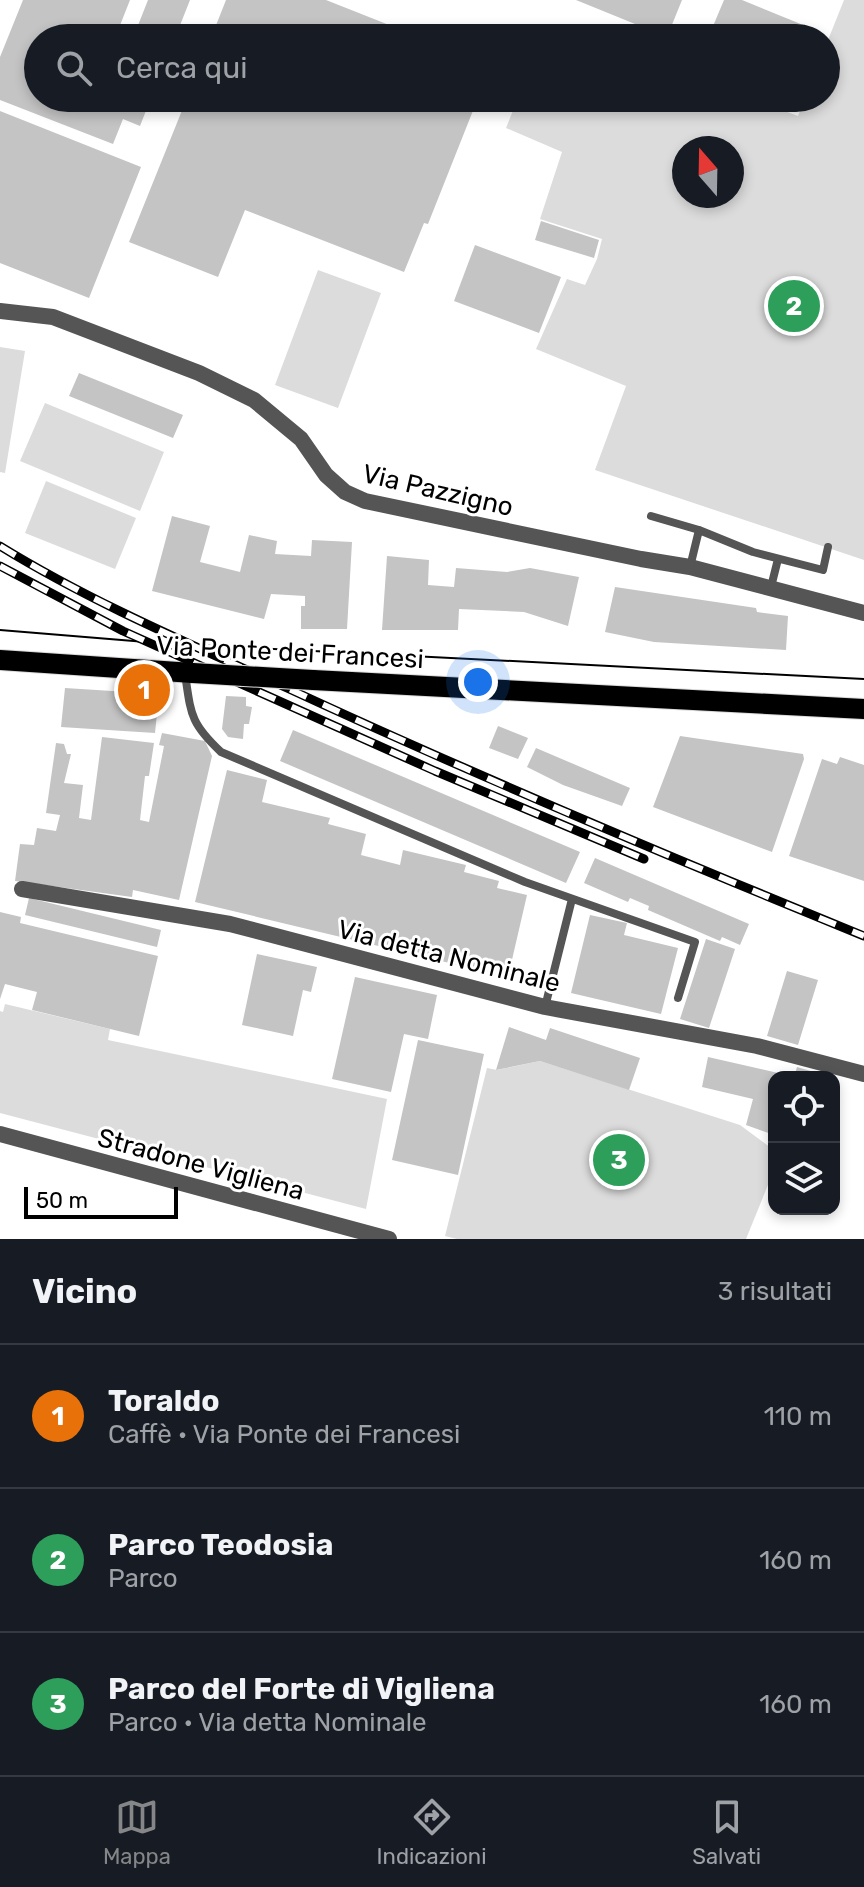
<!DOCTYPE html>
<html lang="it">
<meta charset="utf-8">
<style>
body{margin:0;font-family:Rubik,sans-serif;background:#20242c;color:#f1f3f6}
.controls{position:absolute;right:24px;bottom:24px;display:grid;overflow:hidden;border-radius:16px;box-shadow:0 4px 12px #0003}
.controls button{width:72px;height:72px;display:grid;place-items:center;padding:0;border:0;border-bottom:2px solid #363941;background:#171b24;color:#f1f3f6;font:40px sans-serif}
.compass{position:absolute;left:672px;top:136px;width:72px;height:72px;border-radius:50%;background:#171b24;box-shadow:0 4px 12px #0003;rotate:340deg}
.scale{position:absolute;left:24px;bottom:20px;width:154px;box-sizing:border-box;padding-left:8px;border:4px solid #000;border-top:0;font-size:22px;line-height:28px;white-space:nowrap;color:#000;-webkit-text-stroke:6px #fff;paint-order:stroke}
.you{position:absolute;left:478px;top:682px;width:28px;height:28px;margin:-20px;border:6px solid #fff;border-radius:50%;background:#1a73e8;box-shadow:0 0 0 12px #1a73e833}
.badge{display:grid;place-items:center;width:52px;height:52px;border-radius:50%;background:#858687;color:#fff;font-size:26px;font-weight:700}
.pin{position:absolute;translate:-50% -50%;border:4px solid #fff;box-shadow:0 2px 8px #0006}
.list{margin:0;padding:0;list-style:none}
h2{display:flex;justify-content:space-between;align-items:center;height:104px;margin:0;padding:0 32px;font-size:34px}
h2 small{font-size:26px;font-weight:400;color:#9ea1a6}
.list li{display:grid;grid-template-columns:52px 1fr auto;gap:24px;align-items:center;box-sizing:border-box;height:144px;padding:0 32px;border-top:2px solid #363941}
.list b{display:block;font-size:30px;white-space:nowrap}
.list p{margin:0;font-size:26px;white-space:nowrap;color:#9ea1a6}
.list em{font-size:26px;font-style:normal;color:#9ea1a6}
.icon{flex:none;width:44px;height:44px;fill:none;stroke:currentColor;stroke-width:2;stroke-linecap:round;stroke-linejoin:round}
.map{position:relative;flex:none;width:864px;height:1239px;overflow:hidden}
.search{position:absolute;background:#171b24;box-shadow:0 4px 12px #0003;left:24px;right:24px;top:24px;height:88px;display:flex;align-items:center;gap:20px;box-sizing:border-box;padding:0 28px;border-radius:44px;color:#9ea1a6;font-size:30px}
.sheet{height:536px;background:#171b24}
nav{display:flex;justify-content:space-around;align-items:center;box-sizing:border-box;height:112px;border-top:2px solid #363941;background:#171b24;font-size:22px;color:#9ea1a6}
nav a{display:grid;justify-items:center;gap:4px}
nav .on{color:#858687}
.map>svg:first-child{display:block}
.green{fill:#dcdcdc;fill-rule:evenodd}
.building{fill:#c4c4c4}
.lines{fill:none;stroke-linecap:round;stroke-linejoin:round}
.primary-casing{stroke:#dbdbdb;stroke-width:22}
.service{stroke:#555;stroke-width:8}
.minor{stroke:#555;stroke-width:16}
.primary{stroke:#000;stroke-width:20}
.tram{stroke:#000;stroke-width:2}
.rail-casing{stroke:#000;stroke-width:9}
.rail{stroke:#fff;stroke-width:6;stroke-dasharray:18;stroke-linecap:butt}
.primary-bridge-casing{stroke:#dbdbdb;stroke-width:22;stroke-linecap:butt}
.primary-bridge{stroke:#000;stroke-width:20}
.labels{text-anchor:middle;stroke-width:6;stroke-linejoin:round;paint-order:stroke}
.street-label{font-size:26px;fill:#000;stroke:#fff}
</style>
<div class="map">
<svg width="864" height="1239" viewBox="0 0 864 1239">
<rect width="100%" height="100%" fill="#fff"/>
<path class="green" d="M844 0H864V560L595 470 626 386 536 349 567 279 585 285 597 259 602 239 540 219 562 152 506 128 518 98H750L798 116 805 98H826V45ZM684 148H732V196H684Z
M318 270 381 293 338 408 275 385Z
M0 347 25 351 5 473 0 472Z
M45 403 164 452 140 511 20 461Z
M46 481 136 518 115 569 25 533Z
M5 1004 110 1029 108 1040 387 1099 366 1209 0 1113V1011L3 1012Z
M540 1061 740 1125 774 1150V1170L746 1239H457L445 1236 487 1068 497 1070Z"/>
<path class="building" d="M23 0H130L115 38H38V98H91L88 105 103 112 109 98H151L140 126 123 119 113 144 0 100V57Z
M148 0H190L175 38H133Z
M226 0H326L422 38H211Z
M576 0H682L667 37Z
M724 0H742L813 29 810 38H708Z
M187 98H478L428 224 424 223 404 272 245 210 218 277 129 242Z
M0 111 141 167 89 298 0 263Z
M541 221 599 240 594 258 535 240Z
M475 245 561 277 539 333 454 301Z
M79 373 183 415 173 438 69 396Z
M172 516 210 526 200 562 240 572 249 535 277 541 275 554 311 556 312 540 352 542 347 629H301V606H305V596L271 594 264 619 152 591Z
M387 556 429 560 428 585 454 587 456 568 507 572 530 568 579 577 568 626 524 612 459 609 458 630H382Z
M615 587 756 608 757 612 788 616 786 650 654 642 605 632Z
M65 688 159 694 155 733 61 727Z
M226 696 246 697V706L252 707 249 724H244L243 739 228 737 222 729Z
M498 726 528 738 518 759 489 748Z
M293 730 580 852 566 883 280 761Z
M162 733 205 741 212 756 179 900 133 890 132 897 15 881 20 844 34 845 37 828 56 831 60 815 46 813 56 743 64 744 67 754H71L64 783 83 785 79 818 91 820 102 737 154 743 149 776H145L140 820 149 822 164 746 159 745Z
M680 736 803 754 804 759 772 852 653 807Z
M536 748 630 788 622 806 563 785 527 767Z
M840 757 864 765V881L789 856 822 759 837 764Z
M227 770 267 780 262 802 330 818 328 824 366 834 361 855 400 865 403 850 466 865 464 872 499 881 497 888 527 895 508 977 195 902Z
M595 858 749 924 740 945 722 937 720 941 648 910 649 906 630 898 628 902 584 883Z
M29 898 161 930 157 947 25 915Z
M0 912 21 917 20 923 158 956 139 1036 32 1010 37 992 5 984 0 999Z
M590 915 627 923 624 935 678 948 661 1014 571 993Z
M706 939 735 949 709 1028 680 1019Z
M257 954 317 967 311 992 303 990 293 1036 242 1025Z
M787 971 818 980 798 1045 767 1036Z
M355 977 437 995 428 1039 404 1034 391 1092 332 1079Z
M509 1027 546 1040 550 1028 640 1058 629 1090 540 1061 496 1070Z
M418 1040 484 1054 458 1175 392 1160Z
M708 1057 791 1076 774 1077V1135L746 1125 753 1099 702 1087Z
M797 1067 824 1075 822 1077H794Z"/>
<g class="lines">
<defs>
<path id="primary" d="M0 660 193 673
M313 680 864 709"/>
</defs>
<use href="#primary" class="primary-casing"/>
<path class="service" d="M651 516 699 530 753 552 823 570 828 547
M690 567 699 530
M771 587 778 559
M185 674C191 714 190 723 221 752L525 882 695 942 678 998
M545 1007 572 899"/>
<path class="minor" d="M0 311 53 317 199 373 254 400 301 439 326 475 345 492 365 501 641 559 690 567 864 613
M22 889 230 924 545 1007 757 1046 864 1074
M0 1134 389 1239"/>
<use href="#primary" class="primary"/>
<path class="tram" d="M0 630 158 643 864 679"/>
<defs>
<path id="rail" d="M0 546C91 602 190 644 287 688 477 776 670 857 864 936
M0 566 123 631 435 771 644 859"/>
</defs>
<use href="#rail" class="rail-casing"/>
<use href="#rail" class="rail"/>
<defs>
<path id="primary-bridge" d="M193 673 313 680"/>
</defs>
<use href="#primary-bridge" class="primary-bridge-casing"/>
<use href="#primary-bridge" class="primary-bridge"/>
</g>
<g class="labels">
<g class="street-label">
<text transform="translate(438 490) rotate(13)" y="9">Via Pazzigno</text>
<text transform="translate(290 652) rotate(3)" y="9">Via Ponte dei Francesi</text>
<text transform="translate(449 956) rotate(14)" y="9">Via detta Nominale</text>
<text transform="translate(201 1164) rotate(15)" y="9">Stradone Vigliena</text>
</g>
</g>
</svg>
<div class="controls">
<button><svg class="icon" aria-label="locate" viewBox="0 0 24 24"><circle cx="12" cy="12" r="6"/><path d="M12 2v4M12 18v4M2 12h4M18 12h4"/></svg></button>
<button><svg class="icon" aria-label="layers" viewBox="0 0 24 24"><path d="M12 4l9 5-9 5-9-5zM3 14l9 5 9-5"/></svg></button>
</div>
<svg class="compass" viewBox="-18 -18 36 36"><path d="M0-13l5 13h-10z" fill="#e53935"/><path d="M0 13l5-13h-10z" fill="#9ea1a6"/></svg>
<div class="scale">50 m</div>
<div class="you"></div>
<div class="pin badge" style="left:144px;top:690px;background:#e8710a">1</div>
<div class="pin badge" style="left:794px;top:306px;background:#2e9e5b">2</div>
<div class="pin badge" style="left:619px;top:1160px;background:#2e9e5b">3</div>
<div class="search"><svg class="icon" aria-label="search" viewBox="0 0 24 24"><circle cx="10" cy="10" r="6"/><path d="M15 15l6 6"/></svg>Cerca qui</div>
</div>
<section class="sheet">
<h2>Vicino<small>3 risultati</small></h2>
<ul class="list">
<li><span class="badge" style="background:#e8710a">1</span><div><b>Toraldo</b><p>Caffè · Via Ponte dei Francesi</p></div><em>110 m</em></li>
<li><span class="badge" style="background:#2e9e5b">2</span><div><b>Parco Teodosia</b><p>Parco</p></div><em>160 m</em></li>
<li><span class="badge" style="background:#2e9e5b">3</span><div><b>Parco del Forte di Vigliena</b><p>Parco · Via detta Nominale</p></div><em>160 m</em></li>
</ul>
</section>
<nav>
<a class="on"><svg class="icon" aria-label="map" viewBox="0 0 24 24"><path d="M3 6l6-2 6 2 6-2v14l-6 2-6-2-6 2zM9 4v14M15 6v14"/></svg>Mappa</a>
<a><svg class="icon" aria-label="directions" viewBox="0 0 24 24"><path d="M12 3l9 9-9 9-9-9zM9 14v-3h6M13 9l2 2-2 2"/></svg>Indicazioni</a>
<a><svg class="icon" aria-label="saved" viewBox="0 0 24 24"><path d="M7 4h10v16l-5-4-5 4z"/></svg>Salvati</a>
</nav>
